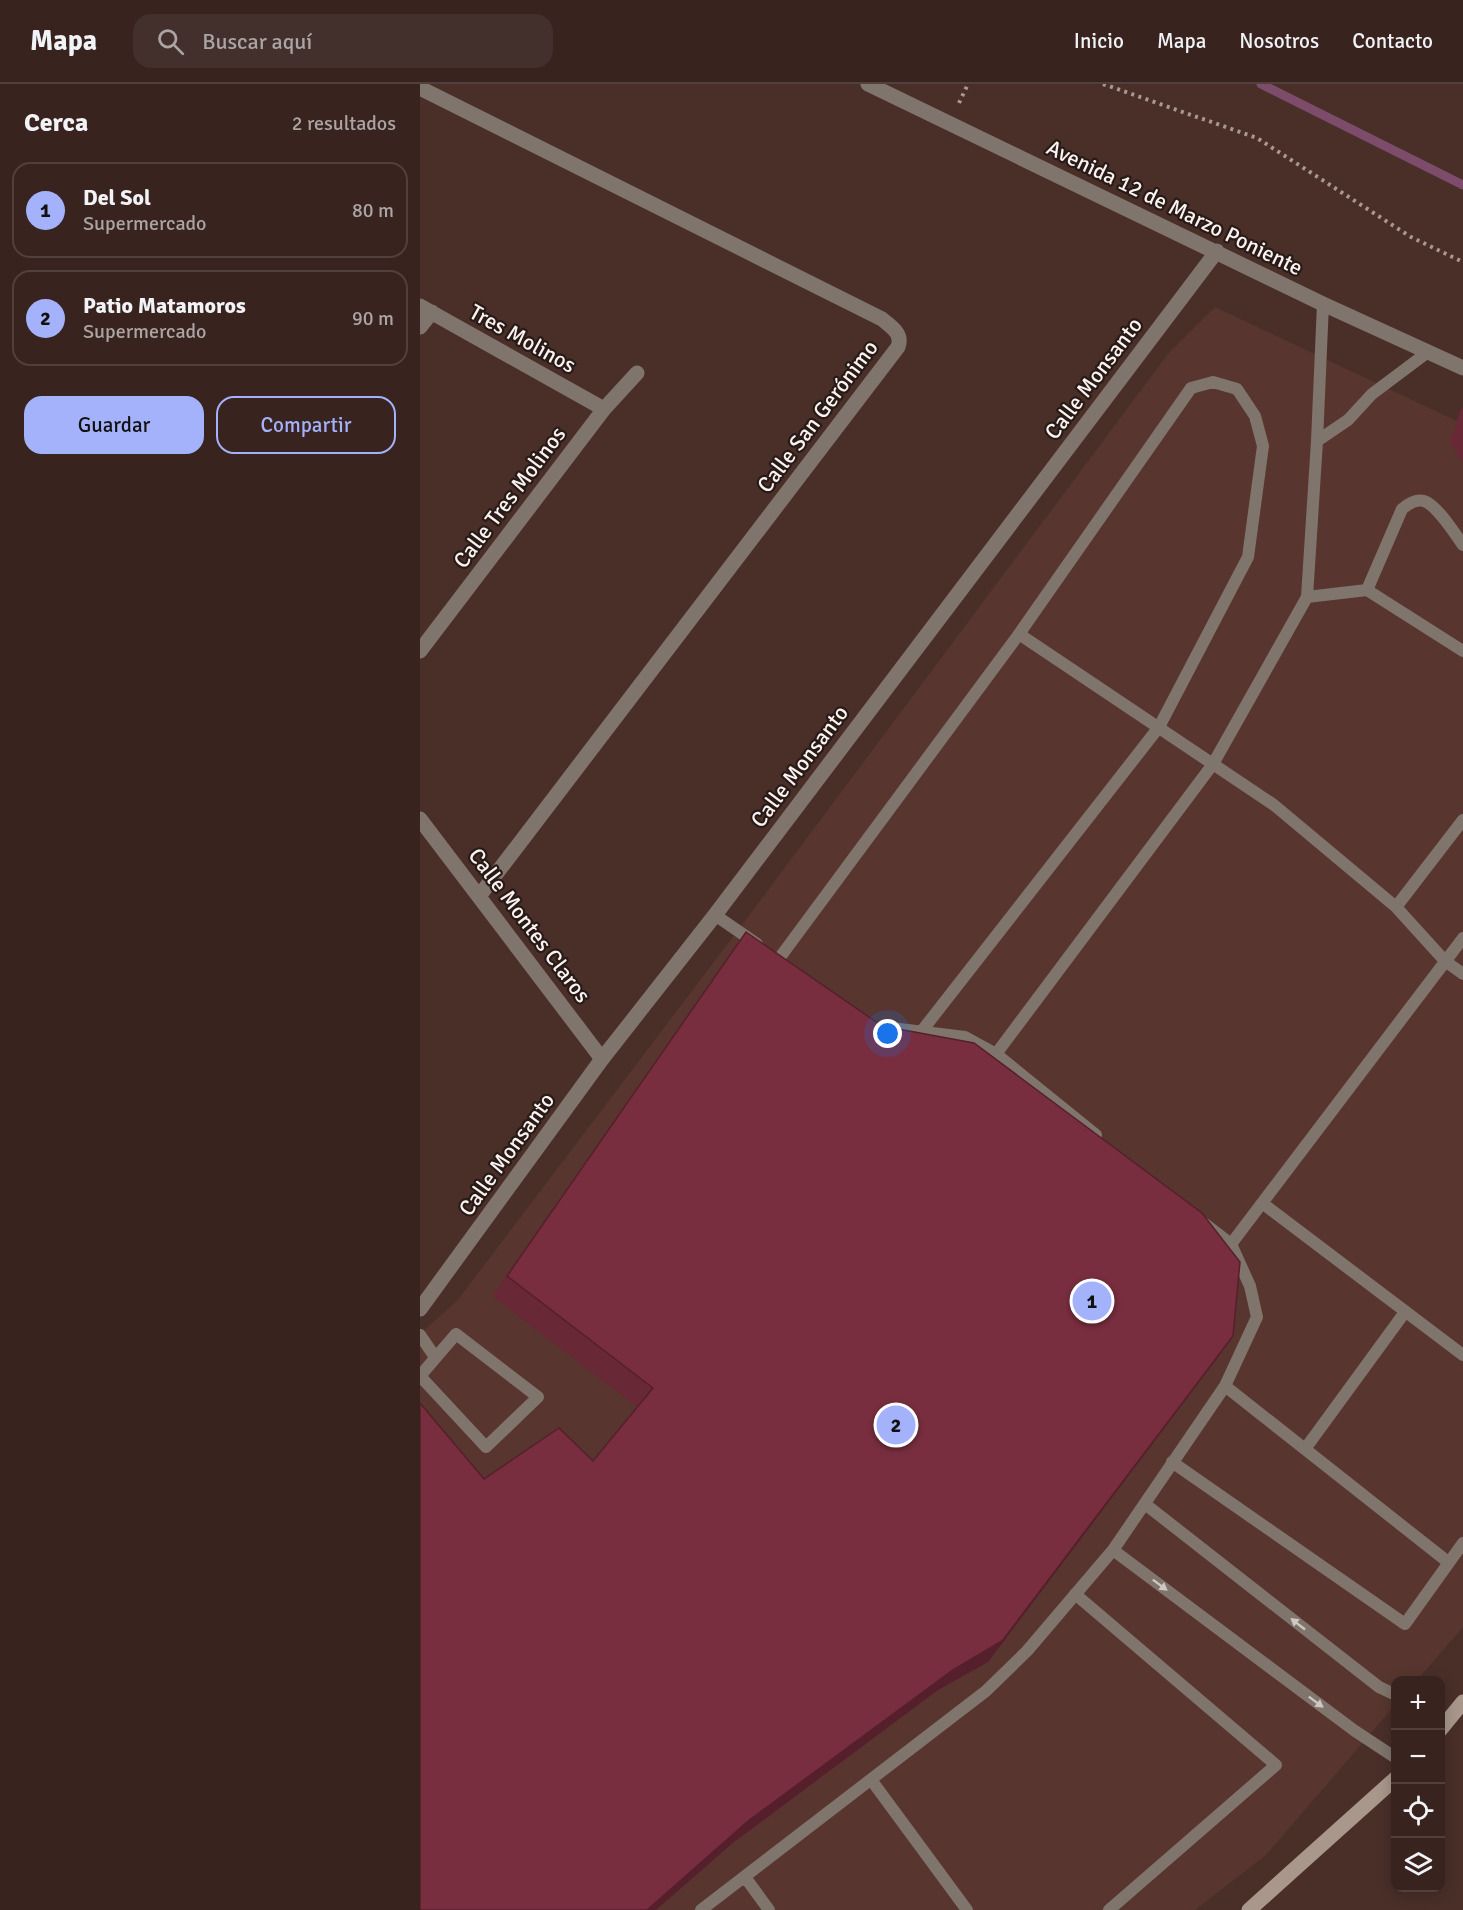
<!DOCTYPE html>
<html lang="es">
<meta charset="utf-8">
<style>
body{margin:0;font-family:Signika,sans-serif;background:#432f2c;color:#f1f3f6}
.controls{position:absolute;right:18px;bottom:18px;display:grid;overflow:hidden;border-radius:12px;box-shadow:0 3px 15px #0003}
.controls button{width:54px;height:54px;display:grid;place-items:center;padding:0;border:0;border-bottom:2px solid #52403d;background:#38231f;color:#f1f3f6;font:30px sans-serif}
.you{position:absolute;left:468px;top:950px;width:21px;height:21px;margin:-15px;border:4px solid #fff;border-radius:50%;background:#1a73e8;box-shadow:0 0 0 9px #1a73e833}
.badge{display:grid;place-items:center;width:39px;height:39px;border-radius:50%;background:#a4b2fc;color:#111;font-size:20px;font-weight:700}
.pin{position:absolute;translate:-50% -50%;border:3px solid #fff;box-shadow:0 2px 6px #0006}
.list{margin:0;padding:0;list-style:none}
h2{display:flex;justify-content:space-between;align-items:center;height:78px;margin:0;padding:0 24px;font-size:26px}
h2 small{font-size:20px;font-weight:400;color:#aba4a4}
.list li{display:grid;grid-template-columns:39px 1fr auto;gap:18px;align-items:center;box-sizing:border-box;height:96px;margin:0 12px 12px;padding:0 12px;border:2px solid #52403d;border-radius:18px}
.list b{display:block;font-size:22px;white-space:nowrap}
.list p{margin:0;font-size:20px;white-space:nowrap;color:#aba4a4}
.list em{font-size:20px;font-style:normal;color:#aba4a4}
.actions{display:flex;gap:12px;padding:18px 24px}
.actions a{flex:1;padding:14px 0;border:2px solid #a4b2fc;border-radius:18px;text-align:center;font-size:21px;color:#a4b2fc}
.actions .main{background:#a4b2fc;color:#111}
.icon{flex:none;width:33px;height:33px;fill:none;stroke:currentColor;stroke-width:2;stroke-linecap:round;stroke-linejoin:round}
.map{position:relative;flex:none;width:1043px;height:1826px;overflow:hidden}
header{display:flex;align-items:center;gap:36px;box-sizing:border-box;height:84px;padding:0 30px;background:#38231f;border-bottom:2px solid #52403d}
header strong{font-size:28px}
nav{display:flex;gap:33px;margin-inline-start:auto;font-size:21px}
.search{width:420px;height:54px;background:#432f2c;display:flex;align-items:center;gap:15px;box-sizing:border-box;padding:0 21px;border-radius:18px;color:#aba4a4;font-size:22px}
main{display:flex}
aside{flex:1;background:#38231f}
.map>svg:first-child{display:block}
.built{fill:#58362f}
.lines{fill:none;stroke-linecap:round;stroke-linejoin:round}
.stream{stroke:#7d4c6a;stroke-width:9}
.path{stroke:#a99792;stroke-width:4;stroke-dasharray:3 4.5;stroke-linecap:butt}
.service{stroke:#80756d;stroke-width:12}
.minor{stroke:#80756d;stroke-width:15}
.tertiary{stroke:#80756d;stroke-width:15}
.secondary{stroke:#a9978b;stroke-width:15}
.wall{fill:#682836}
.shaded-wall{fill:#55202c}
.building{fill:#792e3f;stroke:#55202c;stroke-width:1.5}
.oneway{fill:#d1c6c2}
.labels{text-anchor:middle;stroke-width:4.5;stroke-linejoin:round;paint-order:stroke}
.street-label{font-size:22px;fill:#fcf2ef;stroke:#271b18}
</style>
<header>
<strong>Mapa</strong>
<div class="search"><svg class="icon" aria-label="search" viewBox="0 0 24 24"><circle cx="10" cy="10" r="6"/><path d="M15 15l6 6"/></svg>Buscar aquí</div>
<nav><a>Inicio</a><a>Mapa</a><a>Nosotros</a><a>Contacto</a></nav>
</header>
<main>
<aside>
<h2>Cerca<small>2 resultados</small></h2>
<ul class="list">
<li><span class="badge">1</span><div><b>Del Sol</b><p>Supermercado</p></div><em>80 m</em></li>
<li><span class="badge">2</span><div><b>Patio Matamoros</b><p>Supermercado</p></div><em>90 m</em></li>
</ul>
<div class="actions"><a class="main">Guardar</a><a>Compartir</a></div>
</aside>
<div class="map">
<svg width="1043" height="1826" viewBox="0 0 1043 1826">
<rect width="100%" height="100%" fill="#4a2f29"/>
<path class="built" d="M795 223 1043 340V1543L997 1596H976L975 1621 846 1771 775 1826H0V1250L37 1217 334 825 748 270Z"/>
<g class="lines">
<path class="stream" d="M841 0 1043 101"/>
<path class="path" d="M683 0 837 54 991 153 1043 178
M539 19 548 0"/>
<path class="service" d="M897 357 928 336 952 310 1008 268
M947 506 1043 567
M887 513 947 506 982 425C988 420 996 415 1004 417 1017 421 1035 450 1043 461
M976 823 1043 736
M295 831 337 860
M358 876 599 550 854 721 976 823 1025 877 1043 890
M463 943 545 953 576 970 676 1051
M501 948 739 643 828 473 843 362 835 332 817 305 793 298 771 304 599 550
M576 970 793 680 887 513 897 357 903 220
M842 1119 1043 1271
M811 1160 1043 854
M36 1250 118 1313 66 1363 0 1292Z
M0 1251 15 1273
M805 1302 1028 1478
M885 1365 985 1228
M752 1378 985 1540 1043 1459
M725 1420 959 1603 976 1611
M693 1466 935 1647 976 1674
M655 1510 856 1681 689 1826
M452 1697 547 1826
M325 1793 349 1826
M281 1826 566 1607 607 1567 693 1466 805 1302 837 1233 830 1202 811 1160 785 1140"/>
<path class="minor" d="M0 4 462 235C471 243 483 249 478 263L60 811
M0 222 184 325
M0 243 12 228
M0 567 184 325 217 289
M0 735 182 975"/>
<path class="tertiary" d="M448 0 903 220 1043 284
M0 1225 182 975 295 831 797 167"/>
<path class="secondary" d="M1020 1646 1043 1618
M829 1826 976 1694"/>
</g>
<path class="wall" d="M1043 323V378L1030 359 1040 327Z
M326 848 798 1273 568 1578 518 1606 314 1758 64 1395 173 1377 217 1323 72 1212Z"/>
<path class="shaded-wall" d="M813 1252 798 1273 568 1578 518 1606 314 1758 236 1826H227L328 1737Z"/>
<path class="building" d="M326 848 462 942 554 959 782 1129 820 1178 813 1252 582 1557 533 1586 328 1737 227 1826H0V1319L64 1395 139 1344 173 1377 233 1304 87 1192Z"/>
<defs><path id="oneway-solid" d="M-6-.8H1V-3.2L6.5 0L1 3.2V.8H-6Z" transform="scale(1.5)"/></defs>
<g class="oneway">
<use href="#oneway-solid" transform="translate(740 1501) rotate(37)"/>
<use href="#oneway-solid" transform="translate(878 1540) rotate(-142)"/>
<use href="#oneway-solid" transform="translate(896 1618) rotate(37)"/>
</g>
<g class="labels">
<g class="street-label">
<text transform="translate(755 123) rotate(26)" y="8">Avenida 12 de Marzo Poniente</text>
<text transform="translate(103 254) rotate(29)" y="8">Tres Molinos</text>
<text transform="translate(673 294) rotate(-53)" y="8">Calle Monsanto</text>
<text transform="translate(397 332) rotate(-53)" y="8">Calle San Gerónimo</text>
<text transform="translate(89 413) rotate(-53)" y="8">Calle Tres Molinos</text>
<text transform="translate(379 682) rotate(-53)" y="8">Calle Monsanto</text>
<text transform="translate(110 841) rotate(53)" y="8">Calle Montes Claros</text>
<text transform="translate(86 1070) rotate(-54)" y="8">Calle Monsanto</text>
</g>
</g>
</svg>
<div class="controls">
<button>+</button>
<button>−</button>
<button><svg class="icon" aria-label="locate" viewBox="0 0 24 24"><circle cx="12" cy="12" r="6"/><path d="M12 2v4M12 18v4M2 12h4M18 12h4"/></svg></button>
<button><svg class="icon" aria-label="layers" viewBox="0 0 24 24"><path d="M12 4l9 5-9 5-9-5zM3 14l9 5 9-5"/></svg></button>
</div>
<div class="you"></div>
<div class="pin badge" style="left:672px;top:1217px">1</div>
<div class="pin badge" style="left:476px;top:1341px">2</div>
</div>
</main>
